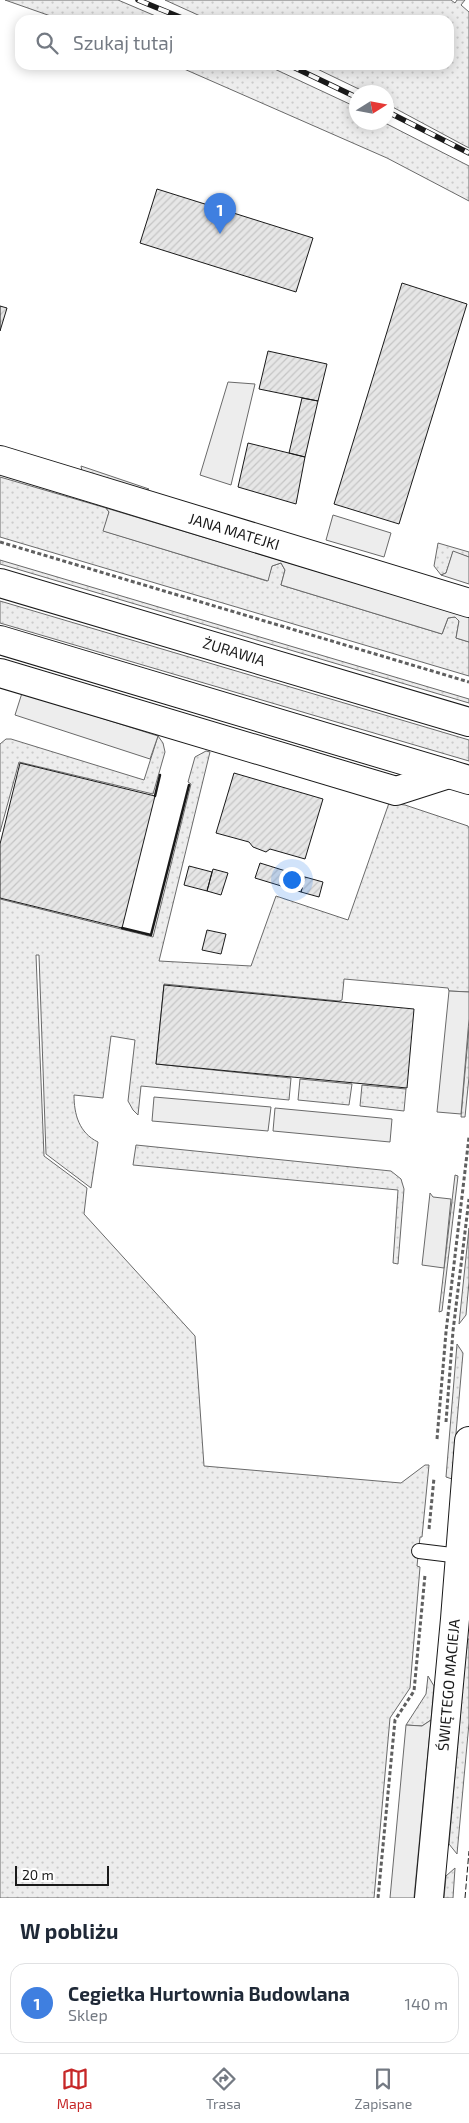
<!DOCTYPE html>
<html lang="pl">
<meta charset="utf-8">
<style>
body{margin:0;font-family:"Exo 2",sans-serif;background:#f6f6f7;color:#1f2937}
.compass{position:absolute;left:349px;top:85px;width:45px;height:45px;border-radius:50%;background:#fff;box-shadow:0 2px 12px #0003;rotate:79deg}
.scale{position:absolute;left:15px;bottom:12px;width:94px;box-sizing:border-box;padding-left:5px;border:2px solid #1a1a1a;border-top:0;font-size:14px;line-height:18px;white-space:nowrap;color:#1a1a1a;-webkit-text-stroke:4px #fff;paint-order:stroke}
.you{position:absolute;left:291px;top:879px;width:18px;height:18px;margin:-12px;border:4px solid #fff;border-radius:50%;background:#1a73e8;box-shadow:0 0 0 8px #1a73e833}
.badge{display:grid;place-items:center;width:32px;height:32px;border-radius:50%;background:#c62828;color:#fff;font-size:16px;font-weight:700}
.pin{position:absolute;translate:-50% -41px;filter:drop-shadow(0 1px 2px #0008)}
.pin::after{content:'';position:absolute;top:26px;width:18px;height:15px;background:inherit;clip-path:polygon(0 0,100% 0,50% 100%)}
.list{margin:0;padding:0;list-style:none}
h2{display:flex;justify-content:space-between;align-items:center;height:65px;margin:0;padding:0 20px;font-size:21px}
h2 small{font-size:16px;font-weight:400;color:#747a83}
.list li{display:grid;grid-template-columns:32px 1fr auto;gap:15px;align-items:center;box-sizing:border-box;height:80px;margin:0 10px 10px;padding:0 10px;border:1px solid #e0e1e3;border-radius:15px}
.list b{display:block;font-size:19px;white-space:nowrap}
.list p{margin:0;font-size:16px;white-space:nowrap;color:#747a83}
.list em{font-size:16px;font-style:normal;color:#747a83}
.icon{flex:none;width:28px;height:28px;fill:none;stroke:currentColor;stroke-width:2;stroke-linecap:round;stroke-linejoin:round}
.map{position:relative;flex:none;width:469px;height:1898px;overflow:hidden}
.search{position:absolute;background:#fff;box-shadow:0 2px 12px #0003;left:15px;right:15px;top:15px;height:55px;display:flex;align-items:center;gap:12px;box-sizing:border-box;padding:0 18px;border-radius:15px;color:#747a83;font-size:19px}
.sheet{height:155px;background:#fff}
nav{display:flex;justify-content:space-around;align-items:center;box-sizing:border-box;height:70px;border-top:1px solid #e0e1e3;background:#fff;font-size:14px;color:#747a83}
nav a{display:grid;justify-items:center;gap:2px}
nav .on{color:#c62828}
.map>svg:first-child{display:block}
.grass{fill:url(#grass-dots);stroke:#6a6a6a}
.built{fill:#ededed;stroke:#6a6a6a}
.building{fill:url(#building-hatch);stroke:#1a1a1a}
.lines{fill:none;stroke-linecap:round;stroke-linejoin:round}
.service-casing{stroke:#1a1a1a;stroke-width:16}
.minor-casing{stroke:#1a1a1a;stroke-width:30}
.primary-casing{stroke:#1a1a1a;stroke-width:30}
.path{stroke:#5f5f5f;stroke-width:3;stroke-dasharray:4 2.5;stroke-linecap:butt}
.service{stroke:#fff;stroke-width:14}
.minor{stroke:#fff;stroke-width:28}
.primary{stroke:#fff;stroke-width:28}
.rail-casing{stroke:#1a1a1a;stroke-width:5.5}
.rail{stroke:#fff;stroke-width:4;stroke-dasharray:11;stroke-linecap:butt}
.fence{stroke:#1a1a1a;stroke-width:1;stroke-dasharray:6 2.5;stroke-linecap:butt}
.wall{stroke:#1a1a1a;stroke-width:2.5}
.labels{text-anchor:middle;stroke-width:4;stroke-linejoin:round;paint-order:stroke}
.street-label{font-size:15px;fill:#1a1a1a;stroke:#fff}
</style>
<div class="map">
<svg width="469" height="1898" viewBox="0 0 469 1898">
<defs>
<pattern id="grass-dots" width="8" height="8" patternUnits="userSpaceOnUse" patternTransform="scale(1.25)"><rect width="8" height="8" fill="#ededed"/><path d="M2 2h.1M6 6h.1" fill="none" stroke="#cbcbcb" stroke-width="1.8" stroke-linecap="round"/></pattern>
<pattern id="building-hatch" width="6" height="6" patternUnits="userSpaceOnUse" patternTransform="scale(1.25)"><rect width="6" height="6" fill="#e6e6e6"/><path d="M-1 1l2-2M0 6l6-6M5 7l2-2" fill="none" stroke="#c5c5c5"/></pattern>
</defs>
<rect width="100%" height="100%" fill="#fff"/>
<path class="grass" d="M5 0H118L165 20H62Z
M165 0H451L455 3 457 0H465L461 5 469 12V148L387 104 386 92H365L309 65H449V20H209Z
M175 65H266L356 107V122L385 123 469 166V201L387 158Z
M81 466 149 489 145 491 82 471Z
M0 477 106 508 109 512 104 531 267 581 272 566 281 563 285 570 281 585 442 634 448 618 455 617 459 621 456 638 469 642V676L0 537Z
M438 543 469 552V557L453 552 446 573 441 575 434 566Z
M0 560 469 699V703L0 564Z
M0 601 469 740V761L0 623Z
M158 736 163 743 165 752 153 794 19 762 0 832V744L6 739H11L144 780Z
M206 751 210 752 159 961 251 966 276 896 348 920 389 803 405 805 468 826 469 828V992L449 991 448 988 344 979 342 1000 339 1001 164 984 156 1064 291 1078 289 1100 141 1086 138 1115 133 1110 128 1101 135 1040 111 1036 103 1098 74 1095C74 1114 79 1133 98 1142L91 1188 46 1154 39 955H36L44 1156 87 1188 84 1214 195 1336 204 1466 401 1483 425 1465H429L422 1537H420L417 1566 420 1567 410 1688 390 1718 374 1898H0V899L153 937 191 784 188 782 195 757Z
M469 1027V1077L465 1117H461Z
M300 1079 352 1084 349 1105 298 1100Z
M362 1085 406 1089 404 1111 360 1106Z
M136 1145 391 1171 401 1179 404 1189 398 1264 393 1263 398 1190 133 1165Z
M455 1175 458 1176 442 1311 439 1312Z
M469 1228V1282L466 1315 459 1324Z
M457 1344 463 1353 452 1479 446 1477Z
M467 1639H469V1723L457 1854 449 1844Z
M428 1676 434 1686 431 1720 422 1726 406 1725 426 1694Z
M455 1868 453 1898H444L446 1876Z"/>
<path class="built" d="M228 382 255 384 231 485 200 475Z
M106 508 469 617V642L456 638 459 621 455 617 448 618 442 634 281 585 285 570 281 563 272 566 268 581 103 531 109 512Z
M333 515 391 533 384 557 326 540Z
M453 551 469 557V584L441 575 446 573Z
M22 693 158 736 150 759 15 715Z
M449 991 469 992V1019L461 1114 437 1112Z
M154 1097 271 1107 268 1131 152 1121Z
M275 1108 392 1119 390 1142 273 1131Z
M430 1193 433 1197 451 1199 444 1268 422 1265Z
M431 1720 414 1898H390L406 1725 422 1726Z"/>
<path class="building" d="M157 189 313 238 296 292 140 243Z
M402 283 467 304 399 524 334 504Z
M0 306 7 308 0 331Z
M268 351 327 364 318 401 259 389Z
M302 398 318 401 305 457 289 453Z
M248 443 305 457 296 504 238 487Z
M20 763 155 796 122 928 0 898V844Z
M234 773 323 799 305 859 270 849 266 852 253 847 249 842 216 833Z
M260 863 305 877 301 892 255 878Z
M189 866 212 872 207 891 184 885Z
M213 869 228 873 221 895 207 891Z
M305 877 323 882 319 897 301 892Z
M207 930 226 934 221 954 202 950Z
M164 985 414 1009 407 1088 156 1064Z"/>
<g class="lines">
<defs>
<path id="service" d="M419 1551 460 1556"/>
<path id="minor" d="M0 460 469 603
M0 673 396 791 449 774
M429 1898 455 1619 469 1441"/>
<path id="primary" d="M0 583 469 722
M0 640 469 780"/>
</defs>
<use href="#service" class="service-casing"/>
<use href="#minor" class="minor-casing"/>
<use href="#primary" class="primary-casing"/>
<path class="path" d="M0 542 469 682
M446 1422 453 1331 469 1199
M437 1439 446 1332 469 1137
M429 1529 434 1478
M378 1898 395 1720 414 1691 425 1575"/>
<use href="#service" class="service"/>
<use href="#minor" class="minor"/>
<use href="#primary" class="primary"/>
<defs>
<path id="rail" d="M138 0 187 20
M289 65 356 97
M386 111 469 153"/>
</defs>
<use href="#rail" class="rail-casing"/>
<use href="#rail" class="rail"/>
<path class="fence" d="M465 1898 469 1851"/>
<path class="wall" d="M155 796 160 775
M122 928 151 935 189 785"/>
</g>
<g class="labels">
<g class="street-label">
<text transform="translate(234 532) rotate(17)" y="5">JANA MATEJKI</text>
<text transform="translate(234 652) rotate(17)" y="5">ŻURAWIA</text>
<text transform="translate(449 1685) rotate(-85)" y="5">ŚWIĘTEGO MACIEJA</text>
</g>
</g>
</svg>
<svg class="compass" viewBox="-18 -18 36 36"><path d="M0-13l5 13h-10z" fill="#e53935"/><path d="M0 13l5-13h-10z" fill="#747a83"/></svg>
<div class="scale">20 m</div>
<div class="you"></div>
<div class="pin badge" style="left:220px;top:234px;background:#3f7fe0">1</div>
<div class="search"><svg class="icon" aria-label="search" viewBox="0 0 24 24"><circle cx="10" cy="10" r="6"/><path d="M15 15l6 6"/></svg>Szukaj tutaj</div>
</div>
<section class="sheet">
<h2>W pobliżu<small></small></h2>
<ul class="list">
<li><span class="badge" style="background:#3f7fe0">1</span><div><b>Cegiełka Hurtownia Budowlana</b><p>Sklep</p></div><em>140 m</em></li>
</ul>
</section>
<nav>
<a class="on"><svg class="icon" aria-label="map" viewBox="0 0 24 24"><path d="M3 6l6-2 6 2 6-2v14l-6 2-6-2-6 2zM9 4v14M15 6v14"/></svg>Mapa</a>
<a><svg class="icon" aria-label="directions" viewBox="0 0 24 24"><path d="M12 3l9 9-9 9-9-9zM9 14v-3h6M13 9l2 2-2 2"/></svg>Trasa</a>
<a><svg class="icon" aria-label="saved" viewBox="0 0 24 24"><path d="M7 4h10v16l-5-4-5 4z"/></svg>Zapisane</a>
</nav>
